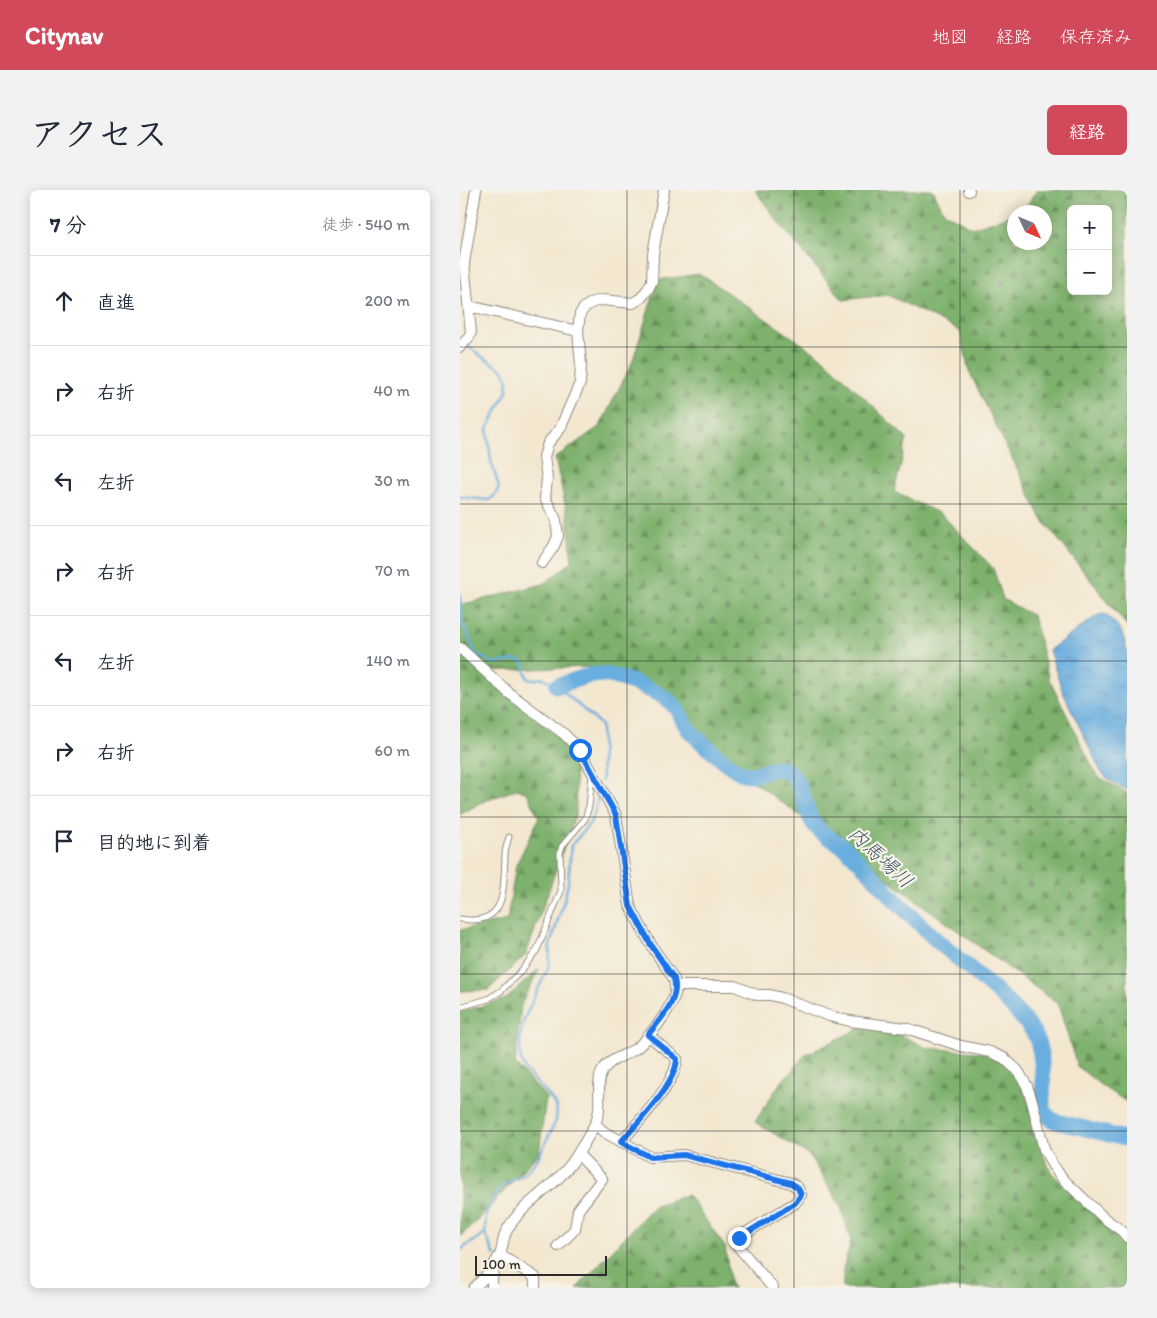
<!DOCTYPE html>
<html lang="ja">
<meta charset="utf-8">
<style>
:root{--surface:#fff;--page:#f2f2f3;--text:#1f2937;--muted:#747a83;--line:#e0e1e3;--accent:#d1495b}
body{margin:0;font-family:Itim,"Klee One",sans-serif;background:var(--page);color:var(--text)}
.controls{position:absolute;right:15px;top:15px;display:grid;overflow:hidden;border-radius:8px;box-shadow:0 2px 12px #0003}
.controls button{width:45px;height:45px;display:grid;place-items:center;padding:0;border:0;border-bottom:1px solid var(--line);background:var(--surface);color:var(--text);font:25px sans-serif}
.compass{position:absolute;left:547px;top:15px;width:45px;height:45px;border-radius:50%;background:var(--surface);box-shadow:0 2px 12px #0003;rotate:134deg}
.scale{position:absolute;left:15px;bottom:12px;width:132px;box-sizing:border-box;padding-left:5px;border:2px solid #2b2b2b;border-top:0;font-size:14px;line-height:18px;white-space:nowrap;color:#2b2b2b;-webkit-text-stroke:4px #f7f3e8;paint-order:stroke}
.stop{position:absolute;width:15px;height:15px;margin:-11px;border:4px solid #1a73e8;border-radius:50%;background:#fff}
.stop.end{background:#1a73e8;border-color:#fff;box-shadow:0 1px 5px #0008}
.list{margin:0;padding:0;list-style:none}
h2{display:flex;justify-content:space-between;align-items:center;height:65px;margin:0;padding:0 20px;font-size:21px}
h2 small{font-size:16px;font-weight:400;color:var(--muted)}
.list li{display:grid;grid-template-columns:32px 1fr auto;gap:15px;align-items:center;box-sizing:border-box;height:90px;padding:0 20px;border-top:1px solid var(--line)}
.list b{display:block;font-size:19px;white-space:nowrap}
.list em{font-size:16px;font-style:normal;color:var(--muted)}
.icon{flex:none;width:28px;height:28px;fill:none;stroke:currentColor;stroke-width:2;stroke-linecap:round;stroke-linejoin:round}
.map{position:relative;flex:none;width:667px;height:1098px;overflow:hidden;border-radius:8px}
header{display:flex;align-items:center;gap:30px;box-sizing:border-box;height:70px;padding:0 25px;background:var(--accent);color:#fff}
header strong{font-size:24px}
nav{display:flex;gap:28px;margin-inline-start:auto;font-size:18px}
.intro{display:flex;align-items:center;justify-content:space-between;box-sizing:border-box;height:120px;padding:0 30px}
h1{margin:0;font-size:35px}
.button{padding:12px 22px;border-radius:8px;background:var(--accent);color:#fff;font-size:18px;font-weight:700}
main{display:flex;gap:30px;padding:0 30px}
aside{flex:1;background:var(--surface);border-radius:8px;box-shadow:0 2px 12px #0003}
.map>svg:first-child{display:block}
.forest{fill:url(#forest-firs);stroke:#546e4c;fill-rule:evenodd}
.water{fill:url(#water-ripples);stroke:#4a6c85}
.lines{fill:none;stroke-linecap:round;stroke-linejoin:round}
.stream{stroke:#69aedf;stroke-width:2.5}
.river{stroke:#69aedf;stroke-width:16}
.service-casing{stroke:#8f897e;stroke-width:7}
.minor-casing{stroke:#8f897e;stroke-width:12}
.service{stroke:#fff;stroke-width:5}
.minor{stroke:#fff;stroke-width:10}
.route{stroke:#1a73e8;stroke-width:6}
.grid{fill:none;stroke:#2b2b2b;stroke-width:1;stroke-opacity:0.55}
.labels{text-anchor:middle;stroke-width:4.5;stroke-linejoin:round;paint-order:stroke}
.water-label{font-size:20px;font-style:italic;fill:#41596a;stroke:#f7f3e8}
</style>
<header>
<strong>Citynav</strong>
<nav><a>地図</a><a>経路</a><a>保存済み</a></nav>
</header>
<div class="intro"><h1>アクセス</h1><a class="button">経路</a></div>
<main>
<aside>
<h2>7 分<small>徒歩 · 540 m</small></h2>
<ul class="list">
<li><svg class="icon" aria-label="ahead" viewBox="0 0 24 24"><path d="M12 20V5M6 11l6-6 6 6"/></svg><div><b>直進</b></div><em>200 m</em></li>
<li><svg class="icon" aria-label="right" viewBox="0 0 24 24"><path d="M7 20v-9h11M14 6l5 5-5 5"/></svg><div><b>右折</b></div><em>40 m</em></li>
<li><svg class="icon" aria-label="left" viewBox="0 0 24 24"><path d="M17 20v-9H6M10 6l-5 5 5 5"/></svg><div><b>左折</b></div><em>30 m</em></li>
<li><svg class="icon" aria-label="right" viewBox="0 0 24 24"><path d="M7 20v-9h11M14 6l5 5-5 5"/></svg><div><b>右折</b></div><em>70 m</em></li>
<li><svg class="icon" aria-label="left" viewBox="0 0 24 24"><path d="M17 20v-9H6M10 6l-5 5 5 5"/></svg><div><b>左折</b></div><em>140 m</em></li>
<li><svg class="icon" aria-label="right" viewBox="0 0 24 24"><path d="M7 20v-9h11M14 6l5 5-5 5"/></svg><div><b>右折</b></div><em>60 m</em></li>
<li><svg class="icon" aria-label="arrive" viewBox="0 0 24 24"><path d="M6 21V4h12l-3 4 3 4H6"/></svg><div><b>目的地に到着</b></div></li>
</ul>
</aside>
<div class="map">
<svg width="667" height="1098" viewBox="0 0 667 1098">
<defs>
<pattern id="forest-firs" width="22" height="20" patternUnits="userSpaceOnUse" patternTransform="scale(1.25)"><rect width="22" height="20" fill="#7db16c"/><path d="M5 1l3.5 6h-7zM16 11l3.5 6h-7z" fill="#679059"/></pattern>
<pattern id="water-ripples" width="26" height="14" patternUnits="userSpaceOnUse" patternTransform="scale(1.25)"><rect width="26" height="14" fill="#69aedf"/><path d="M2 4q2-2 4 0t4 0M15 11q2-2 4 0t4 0" fill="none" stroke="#578eb5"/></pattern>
</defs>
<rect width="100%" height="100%" fill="#f7f3e8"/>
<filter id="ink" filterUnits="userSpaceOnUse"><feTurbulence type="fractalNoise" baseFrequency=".02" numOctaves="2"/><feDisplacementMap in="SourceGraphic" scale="10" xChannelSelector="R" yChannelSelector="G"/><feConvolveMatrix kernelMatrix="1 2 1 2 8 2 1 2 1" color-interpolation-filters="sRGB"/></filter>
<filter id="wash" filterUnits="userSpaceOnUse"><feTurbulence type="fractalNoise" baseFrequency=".0096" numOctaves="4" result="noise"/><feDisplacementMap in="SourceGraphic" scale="20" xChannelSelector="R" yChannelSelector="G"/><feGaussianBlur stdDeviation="1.12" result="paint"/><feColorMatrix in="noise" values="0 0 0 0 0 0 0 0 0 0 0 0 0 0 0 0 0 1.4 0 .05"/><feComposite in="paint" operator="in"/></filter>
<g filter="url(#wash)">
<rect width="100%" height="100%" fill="#f3e7d0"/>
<!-- forest -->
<path class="forest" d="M295,0h178l11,22 28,16 42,-14v28h30v-30h-26l5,-1 14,-21h90v436l-85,-107 -73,-148 -9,-40 -72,-36 -45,5 -65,-78zM611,19h37v82h-37z
M240,84l124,85 83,80 -13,53 47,22 52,54 10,31 30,17 16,63 48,97 30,17v309l-24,-15 -26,-21 -19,-62 -341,-249 -35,-41 -23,-16 -71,-31 -108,4 95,80 1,62 -50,142 -38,35 -28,1v-61l47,-10 9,-55 23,-47 -12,-25 -10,-4 -37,14 -20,12v-210l83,-21 29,-22 -4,-45 -13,-59 45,-32 32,-63 26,-83z
M79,779l-18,36 -6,59 31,33 -7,56 -66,72 -13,11v-224l46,-13z
M402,837l28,3 37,18 61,5 27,17 15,36 5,30 16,36 72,71 4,8v37h-284v-19l8,-28 -10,-34 -32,-52 -54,-33 23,-36 27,-31z
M228,1005l37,52 6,39 3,2h-157l78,-83z"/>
<!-- water -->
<path class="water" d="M645,424c16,14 18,17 22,38v138l-18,-10 -8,-8 -39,-82 -13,-40 49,-35z"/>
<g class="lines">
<!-- stream -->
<path class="stream" d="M0,307l29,3 6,-5 4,-8 -8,-26 -4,-31 20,-39 1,-11 -5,-10 -19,-12 -18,-13
M0,405l1,25 15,34 18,9 20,-3 9,2 4,15 3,3 14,-2 13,8 44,39 1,56
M0,1060l25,-16
M35,1066l-10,-22 1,-20 6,-13 11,-15 22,-12 12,-14 19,-39 1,-14 -8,-11 -24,-26 -5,-13v-19l4,-19 25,-53 1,-21 14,-44 4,-18 3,-37 19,-23 5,-12 4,-20
M37,1098l2,-21 -1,-3"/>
<!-- river -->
<path class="river" d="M97,496c13,-4 26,-10 40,-11 18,-2 67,18 78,32 5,7 9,16 14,23 10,11 40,37 53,43 16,7 32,-12 47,-1 15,12 15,44 29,57 9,9 21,13 30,22 13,11 23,23 34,35 16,18 34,34 51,51 33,30 72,57 99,93 9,12 10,36 11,51 1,9 -2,18 0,27 1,7 6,10 12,13l72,18"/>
</g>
</g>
<g filter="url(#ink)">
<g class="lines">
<!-- service casing -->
<g class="service-casing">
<path id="service" d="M0,729c48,8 43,-30 45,-63 0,-7 2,-13 4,-19
M0,817l28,-8 13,-8 20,-20 16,-21 24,-59 -1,-38 2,-7 23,-27 4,-13 3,-30"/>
</g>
<!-- minor casing -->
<g class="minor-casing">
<path id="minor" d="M509,0v1
M9,116l109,25
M0,157l9,-10 2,-5 -7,-69 12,-73
M82,373l12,-17 4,-10 -2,-16 -11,-22 2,-19 -3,-22 4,-14 12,-14 20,-46 1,-18 -3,-34 2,-17 5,-7 8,-5 9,-2 31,3 8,-5 7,-9 4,-8 1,-27 11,-64
M0,458l49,45 55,41 16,16 36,65 14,91 21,39 23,34c1,5 2,9 1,15 -5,16 -27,46 -40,55 -11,7 -25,10 -32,21 -8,12 -1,31 -5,45 -3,13 -14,28 -21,40 -18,31 -54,46 -70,75 -4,7 -4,14 -6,22 -1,5 -5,8 -7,13 -2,7 -2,16 -2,23
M216,796h59l22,9h13l12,3 47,18 21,5 56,7 55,18 29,6 14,6 14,13 9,15 5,15 12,48 9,17 10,13 41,39 18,13 5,6
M135,934l9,8 46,25 34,-2 107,28 7,5 3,7 -6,8 -56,34 -3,7 37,44
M161,952c16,-19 55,-58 56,-83l-29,-24
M98,1056l17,-17 3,-19 24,-31 -24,-25
M40,1065l35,22v11
M14,1098l20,-20"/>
</g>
<!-- service -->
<use href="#service" class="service"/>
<!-- minor -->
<use href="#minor" class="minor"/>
</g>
</g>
<g class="lines" filter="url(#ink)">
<!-- route -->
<path class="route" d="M120,560l36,65 14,91 21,39 23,34c6,21 -14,40 -26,56l29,24c-1,25 -40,64 -56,83l29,15 34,-2 107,28 7,5 3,7 -6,8 -56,35"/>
</g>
<!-- grid -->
<path class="grid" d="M167,0v1098M334,0v1098M500,0v1098M0,157h667M0,314h667M0,471h667M0,627h667M0,784h667M0,941h667"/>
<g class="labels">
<!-- water labels -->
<g class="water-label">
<text transform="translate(421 667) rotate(43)" y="7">内馬場川</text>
</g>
</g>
</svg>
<div class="controls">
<button>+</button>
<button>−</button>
</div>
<svg class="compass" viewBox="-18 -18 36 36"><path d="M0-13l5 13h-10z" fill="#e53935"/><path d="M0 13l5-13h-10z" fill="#747a83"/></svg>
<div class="scale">100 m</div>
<div class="stop" style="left:120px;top:560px"></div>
<div class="stop end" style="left:279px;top:1048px"></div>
</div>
</main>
